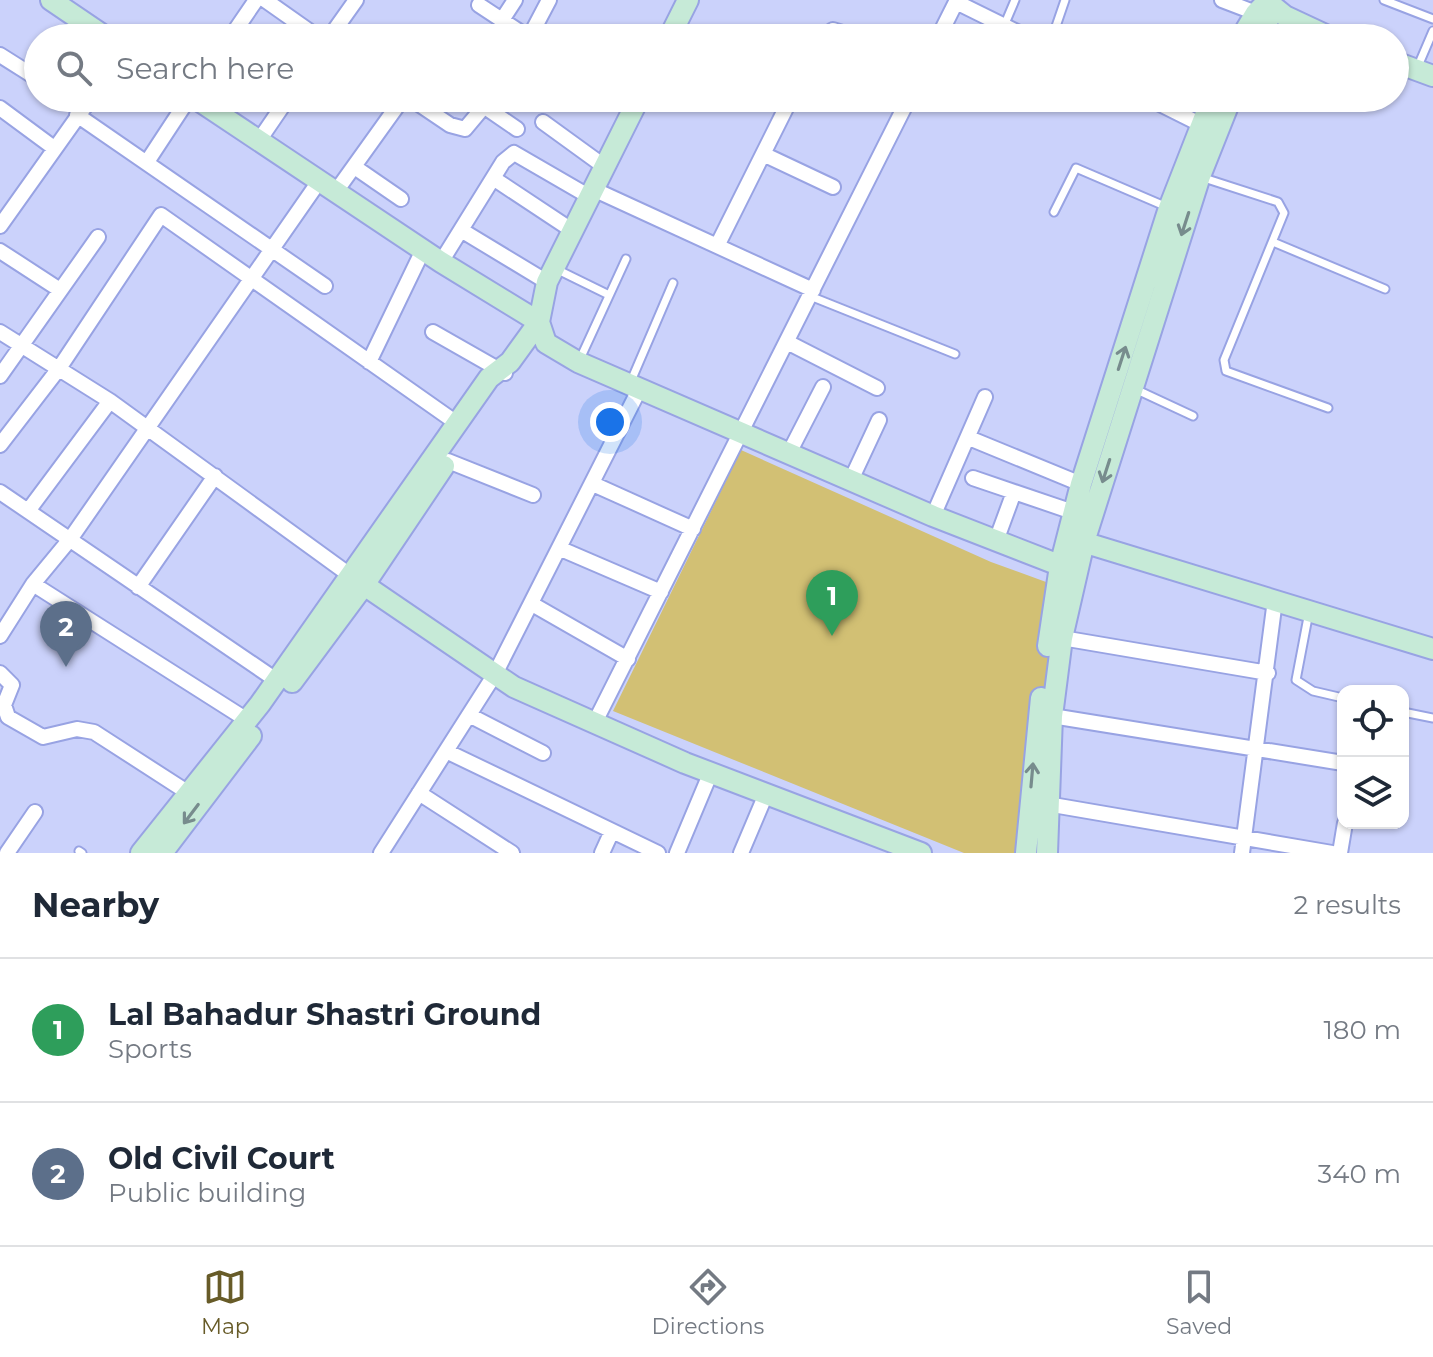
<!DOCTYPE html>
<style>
:root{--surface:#fff;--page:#f6f6f7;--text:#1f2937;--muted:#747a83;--line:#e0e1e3;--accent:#675b28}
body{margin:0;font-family:Montserrat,sans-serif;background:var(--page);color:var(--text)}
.controls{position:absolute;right:24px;bottom:24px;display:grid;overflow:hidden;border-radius:16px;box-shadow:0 2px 6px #0004}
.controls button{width:72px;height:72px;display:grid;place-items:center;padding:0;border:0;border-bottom:2px solid var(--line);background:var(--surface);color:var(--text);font:40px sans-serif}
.you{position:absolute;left:610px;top:422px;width:28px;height:28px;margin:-20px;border:6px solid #fff;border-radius:50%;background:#1a73e8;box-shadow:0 0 0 12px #1a73e833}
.badge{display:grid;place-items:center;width:52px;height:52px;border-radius:50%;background:var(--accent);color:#fff;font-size:26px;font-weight:700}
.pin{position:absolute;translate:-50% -66px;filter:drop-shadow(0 2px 4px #0008)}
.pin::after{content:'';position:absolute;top:42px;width:28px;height:24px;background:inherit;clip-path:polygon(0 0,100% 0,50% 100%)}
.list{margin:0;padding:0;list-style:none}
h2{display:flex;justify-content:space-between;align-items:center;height:104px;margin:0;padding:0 32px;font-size:34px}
h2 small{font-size:26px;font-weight:400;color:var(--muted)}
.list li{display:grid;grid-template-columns:52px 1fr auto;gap:24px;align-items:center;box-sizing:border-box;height:144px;padding:0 32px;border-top:2px solid var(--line)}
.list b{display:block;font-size:30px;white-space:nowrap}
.list p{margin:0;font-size:26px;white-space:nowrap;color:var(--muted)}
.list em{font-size:26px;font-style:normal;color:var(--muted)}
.icon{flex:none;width:44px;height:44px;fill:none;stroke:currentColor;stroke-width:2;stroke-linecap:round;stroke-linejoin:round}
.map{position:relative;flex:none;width:1433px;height:853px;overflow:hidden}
.search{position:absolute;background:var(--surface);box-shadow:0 2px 6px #0004;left:24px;right:24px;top:24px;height:88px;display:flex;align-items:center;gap:20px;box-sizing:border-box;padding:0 28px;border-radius:44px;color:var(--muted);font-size:30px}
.sheet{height:392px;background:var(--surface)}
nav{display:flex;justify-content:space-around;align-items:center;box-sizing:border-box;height:112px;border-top:2px solid var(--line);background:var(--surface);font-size:22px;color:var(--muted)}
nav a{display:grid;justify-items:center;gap:4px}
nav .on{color:var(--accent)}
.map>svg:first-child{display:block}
.green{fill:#d2c074}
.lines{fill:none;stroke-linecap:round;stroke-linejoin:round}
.lane-casing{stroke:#98a3e3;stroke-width:11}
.street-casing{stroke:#98a3e3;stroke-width:18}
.secondary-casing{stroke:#98a3e3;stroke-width:24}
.lane{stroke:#fff;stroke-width:7}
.street{stroke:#fff;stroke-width:14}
.secondary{stroke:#c6ead7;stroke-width:20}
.oneway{stroke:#778c8d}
</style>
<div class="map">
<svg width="1433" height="853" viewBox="0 0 1433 853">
<rect width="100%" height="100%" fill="#cbd2fb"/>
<!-- green -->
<path class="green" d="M741,450l250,112 66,24 -25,267h-68l-351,-142z"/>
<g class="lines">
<!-- lane casing -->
<g class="lane-casing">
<path id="lane" d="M1384,0l49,19
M1004,26l11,-26
M1052,38l13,-38
M1418,66l15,-35
M1289,99l1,-1
M1204,178l74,24 6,11 -60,147 2,11 102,37
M1054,212l22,-44 91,39
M1273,242l112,47
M556,269l53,26
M810,296l145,58
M580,359l46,-100
M631,381l42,-98
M1135,389l58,27
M1309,612l-13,68 17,11 30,7
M1403,712l30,6
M79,851l3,2"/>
</g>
<!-- street casing -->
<g class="street-casing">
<path id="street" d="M265,0l54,38
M1222,0l34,13
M956,2l73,36
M479,5l50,33
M502,20l13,-20
M230,38l26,-38
M329,38l27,-38
M529,38l20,-38
M822,38l11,-8 26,8
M938,38l19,-38
M0,55l38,24
M68,98l15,10
M410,98l40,27 15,4 26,-31
M1148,98l52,26
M485,107l32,22
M0,108l54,40
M77,115l248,171
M543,122l62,45
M260,139l28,-41
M763,154l70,33
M147,162l42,-64
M356,168l45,31
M493,178l80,53
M593,189l220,101
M337,190l66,-92
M0,226l91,-128
M461,230l86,52
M717,246l74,-148
M0,251l60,39
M441,262l62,-100 11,-9 76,44
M0,332l110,69 241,175
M433,332l72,41
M787,342l90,46
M369,362l54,-112
M0,376l98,-139
M969,438l112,46
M0,445l60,-78 101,-152 297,209
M789,453l34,-66
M448,461l85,34
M973,478l100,34
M851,480l28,-60
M593,484l100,45
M0,492l276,188
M28,511l82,-110
M933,516l52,-119
M996,541l18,-49
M561,549l100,43
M33,584l214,136
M138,587l77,-111
M532,604l96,55
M0,636l33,-52 38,-46 249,-358
M1062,638l206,35
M0,673l12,12 -8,20 4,12 35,20 34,-8 17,3 93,60
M469,715l74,38
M1052,716l291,47
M595,722l314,-624
M446,751l212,102
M419,793l93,60
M1047,804l285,49
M7,853l28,-41
M381,853l114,-179 145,-286
M602,853l10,-22
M677,853l34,-81
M741,853l25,-59
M1242,853l33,-253
M1340,853l5,-30"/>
</g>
<!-- secondary casing -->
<g class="secondary-casing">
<path id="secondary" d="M51,0l56,38
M1265,0l20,16 47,22
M669,38l19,-38
M1241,38l15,-25 13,-13
M1259,38l15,-30
M1395,62l38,14
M195,98l246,164 98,60 7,21 32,19 355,154 144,56
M1073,539l360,110
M351,576l163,111 171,76 236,90
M1048,646l12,-80 21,-82 88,-276 43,-110
M292,682l72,-97 80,-119
M141,853l119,-149 229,-326 21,-16 29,-40 8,-40 92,-184
M162,853l89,-117
M1026,853l15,-155
M1047,853l5,-137 10,-78 22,-96 116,-366 31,-78"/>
</g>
<!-- lane -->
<use href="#lane" class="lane"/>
<!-- street -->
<use href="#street" class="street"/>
<!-- secondary -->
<use href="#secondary" class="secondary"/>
</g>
<!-- one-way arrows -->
<defs><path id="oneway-shaft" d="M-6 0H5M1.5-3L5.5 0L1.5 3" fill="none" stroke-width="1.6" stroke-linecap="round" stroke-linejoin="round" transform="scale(2)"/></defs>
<g class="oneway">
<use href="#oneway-shaft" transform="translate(1185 224) rotate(108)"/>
<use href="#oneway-shaft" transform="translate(1122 358) rotate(-72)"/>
<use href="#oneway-shaft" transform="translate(1106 471) rotate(108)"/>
<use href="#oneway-shaft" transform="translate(1032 775) rotate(-85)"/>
<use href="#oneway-shaft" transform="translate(191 814) rotate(127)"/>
</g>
</svg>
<div class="controls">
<button><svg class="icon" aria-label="locate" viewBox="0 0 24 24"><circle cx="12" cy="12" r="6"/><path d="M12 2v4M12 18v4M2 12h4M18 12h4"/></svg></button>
<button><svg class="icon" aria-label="layers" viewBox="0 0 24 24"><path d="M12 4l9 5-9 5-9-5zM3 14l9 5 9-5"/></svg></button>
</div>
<div class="you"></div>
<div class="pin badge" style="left:832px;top:636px;background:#2e9e5b">1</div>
<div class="pin badge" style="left:66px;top:667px;background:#5c6f8a">2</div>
<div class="search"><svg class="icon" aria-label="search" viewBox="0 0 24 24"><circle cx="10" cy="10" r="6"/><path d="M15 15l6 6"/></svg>Search here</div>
</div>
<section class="sheet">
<h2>Nearby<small>2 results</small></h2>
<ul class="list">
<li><span class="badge" style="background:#2e9e5b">1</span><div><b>Lal Bahadur Shastri Ground</b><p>Sports</p></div><em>180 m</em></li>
<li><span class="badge" style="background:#5c6f8a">2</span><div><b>Old Civil Court</b><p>Public building</p></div><em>340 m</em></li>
</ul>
</section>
<nav>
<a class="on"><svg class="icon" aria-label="map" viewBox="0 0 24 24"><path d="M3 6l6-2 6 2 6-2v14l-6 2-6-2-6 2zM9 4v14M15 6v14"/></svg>Map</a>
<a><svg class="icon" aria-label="directions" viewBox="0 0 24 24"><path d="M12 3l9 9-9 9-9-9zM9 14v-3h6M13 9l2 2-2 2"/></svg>Directions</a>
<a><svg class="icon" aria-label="saved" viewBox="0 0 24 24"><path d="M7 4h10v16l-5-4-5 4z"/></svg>Saved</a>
</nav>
